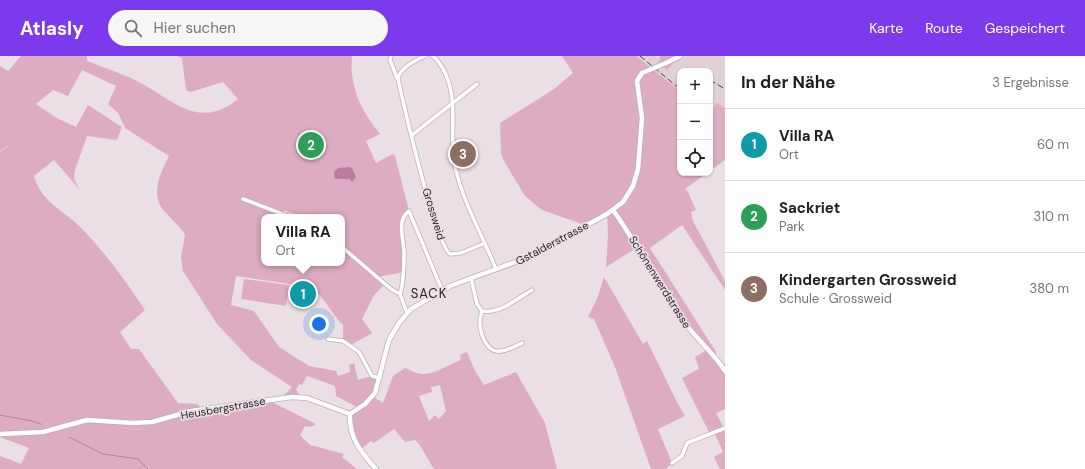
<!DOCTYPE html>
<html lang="de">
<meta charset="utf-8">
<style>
:root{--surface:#fff;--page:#f6f6f6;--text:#202124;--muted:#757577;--line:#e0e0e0;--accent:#7c3aed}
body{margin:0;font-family:"DM Sans",sans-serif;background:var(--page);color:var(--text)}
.controls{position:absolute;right:12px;top:12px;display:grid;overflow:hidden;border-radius:8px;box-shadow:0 1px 3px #0004}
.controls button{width:36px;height:36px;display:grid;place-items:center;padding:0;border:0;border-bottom:1px solid var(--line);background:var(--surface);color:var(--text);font:20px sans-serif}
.you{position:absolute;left:319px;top:268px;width:14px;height:14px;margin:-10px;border:3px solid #fff;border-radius:50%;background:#1a73e8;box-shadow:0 0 0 6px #1a73e833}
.badge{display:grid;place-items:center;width:26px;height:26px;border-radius:50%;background:var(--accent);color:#fff;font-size:13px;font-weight:700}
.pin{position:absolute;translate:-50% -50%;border:2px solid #fff;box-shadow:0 1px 4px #0006}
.popup{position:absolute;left:261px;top:158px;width:84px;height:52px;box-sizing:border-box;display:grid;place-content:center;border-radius:8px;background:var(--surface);filter:drop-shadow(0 1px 3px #0005);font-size:13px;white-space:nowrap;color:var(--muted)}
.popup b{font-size:15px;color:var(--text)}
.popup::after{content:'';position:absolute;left:50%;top:100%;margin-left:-8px;border:8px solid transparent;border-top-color:var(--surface)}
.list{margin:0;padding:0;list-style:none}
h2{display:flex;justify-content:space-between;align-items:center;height:52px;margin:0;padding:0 16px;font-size:17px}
h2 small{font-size:13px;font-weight:400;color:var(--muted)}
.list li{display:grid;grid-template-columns:26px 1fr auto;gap:12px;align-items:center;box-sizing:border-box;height:72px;padding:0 16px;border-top:1px solid var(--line)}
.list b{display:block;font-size:15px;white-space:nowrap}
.list p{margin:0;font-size:13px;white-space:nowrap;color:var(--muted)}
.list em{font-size:13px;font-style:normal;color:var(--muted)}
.icon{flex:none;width:22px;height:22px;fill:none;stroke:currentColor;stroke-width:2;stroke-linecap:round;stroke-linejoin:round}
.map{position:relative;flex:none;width:725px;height:413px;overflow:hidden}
header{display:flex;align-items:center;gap:24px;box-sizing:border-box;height:56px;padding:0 20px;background:var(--accent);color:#fff}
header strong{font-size:19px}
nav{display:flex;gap:22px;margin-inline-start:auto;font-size:14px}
.search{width:280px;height:36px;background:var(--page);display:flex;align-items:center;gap:10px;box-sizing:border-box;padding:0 14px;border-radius:22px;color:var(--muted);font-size:15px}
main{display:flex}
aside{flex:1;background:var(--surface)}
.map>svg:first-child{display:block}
.built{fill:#e2d0d7}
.green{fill:#ddacc2;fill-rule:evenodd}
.water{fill:#bc7c9b}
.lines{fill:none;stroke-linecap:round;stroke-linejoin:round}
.stream{stroke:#bc7c9b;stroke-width:1}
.minor-casing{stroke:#bab0b4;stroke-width:5}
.tertiary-casing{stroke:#bab0b4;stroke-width:6}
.minor{stroke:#fff;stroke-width:3.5}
.tertiary{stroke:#fff;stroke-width:4.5}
.rail{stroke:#443f41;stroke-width:1;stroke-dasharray:6 3;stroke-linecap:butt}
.tertiary-bridge-casing{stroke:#bab0b4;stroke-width:6;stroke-linecap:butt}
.tertiary-bridge{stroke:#fff;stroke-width:4.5}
.labels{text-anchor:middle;stroke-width:3.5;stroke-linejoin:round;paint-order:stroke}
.street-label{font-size:11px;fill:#282426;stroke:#eadfe4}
.quarter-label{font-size:13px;letter-spacing:1px;fill:#282426;stroke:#eadfe4}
</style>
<header>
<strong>Atlasly</strong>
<div class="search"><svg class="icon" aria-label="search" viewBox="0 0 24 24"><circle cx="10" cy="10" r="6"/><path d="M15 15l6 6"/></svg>Hier suchen</div>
<nav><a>Karte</a><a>Route</a><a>Gespeichert</a></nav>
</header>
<main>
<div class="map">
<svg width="725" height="413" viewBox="0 0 725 413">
<rect width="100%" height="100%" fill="#eadfe4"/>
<!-- built -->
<path class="built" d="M636,0h19l6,5 19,-5h45v52l-8,-5 -7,11v-43h-30v20z"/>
<!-- green -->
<path class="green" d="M21,0h66v5c18,7 37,13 54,22 34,19 59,47 97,16l-15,-17 -32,10 -5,-2 -4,-32 -5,-2h175c-3,30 9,55 28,78l-14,7 10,22 17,-9 2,2 14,55 -6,10v51l-25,5 -36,-32v-28h-41l-17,-7 -3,7h-17v46h78v-15l42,37 -10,10 -12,24 10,14 -21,12 -8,-4v-16c-12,-12 -19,-28 -32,-38l-75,-11 -5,29 23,6 25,36 30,19 27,5 2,5 12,-4 -1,-7 5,-2 4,17 14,-4 8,2 -8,18 11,7 10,-27 12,-8c5,2 12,6 18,6 13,0 26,-10 38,-14l-1,-5 7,-3 8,19 9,14 32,-13 29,51 12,46h-123l-15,-25 -4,-4 -10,2 -11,-13 -20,14 -3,-2 -11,9 -4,-5 -6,-31 9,-6 -23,-12 -1,-10 -28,-10 -5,9 -3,-1 -3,5 4,8 -19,1 11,-11 -40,-26 -35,-37 -34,-53 -2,-14 4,-22c-5,-9 -14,-16 -21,-24 -14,-16 -4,-38 5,-55l-44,-28 -7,-15 -10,-9 8,-18 -34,-16 -14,26 -15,-6 -17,14 19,13 21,10 12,-22 34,22 -5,13 -30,-4 -12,34 -1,9 6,11 -26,-30 -20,16c6,23 26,33 42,47 26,25 49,57 69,87l-25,22 11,17h8l39,54 19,1 5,5 66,-9 48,24 -5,3 -6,-1 -5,9 10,10 34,9 -2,3 15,12h-357v-13l21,8 8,-16 -29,-11v-285l14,-10 1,1 -1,-1 -14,9v-85l8,5zM440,329l6,26 -7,8 -4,-4 -6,6 -10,-25 13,-4 -1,-5z
M562,0h74l44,35v82h27l-22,16 3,3 8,18 -5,2 2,9 32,60v9l-43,-65 -32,23 66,104v6l6,8 3,-3v46l-9,4 9,17v39h-5l-6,-12 9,-5 -9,-20 -4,2 -28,-56 17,-9 -4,-12 12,-7 -14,-16 -55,-87 -32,20 2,-33 -1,-20 -22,11 -43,-15 -17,-14 -21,-35 -3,-8 -1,-30 54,-34 19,-16z
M660,0h20l-13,14 -8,-7z
M717,47l8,5v52l-15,11v-57z
M604,221l39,67 4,-3 30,61 8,14 -27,13 14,34 -6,6h-15l-36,-102 -21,-48 -6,-2 9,-18z
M244,223l45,6 -3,21 -45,-7z"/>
<!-- water -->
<path class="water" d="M350,111l2,1 4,9 -4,5 -2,-3h-15l-1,-7 4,-4z"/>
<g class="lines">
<!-- stream -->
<path class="stream" d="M0,359l32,6 9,3
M69,381l34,17 35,5 10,10"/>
<!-- minor casing -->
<g class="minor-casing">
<path id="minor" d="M391,0l-1,4 7,18
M425,0c-9,4 -26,12 -27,23 6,27 37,163 52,175l11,-1 24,-10
M432,0c5,2 7,7 10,11 16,27 9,55 11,84 2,37 29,83 43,118
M412,79l65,-51
M243,143l47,18
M342,191l49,42 9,5 7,19
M471,222l6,26 5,7c19,3 34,-12 50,-21
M400,238c4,-12 4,-28 4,-41 0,-13 -8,-33 5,-42l33,79
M482,255c-3,9 -3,15 0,24 9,24 22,17 40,8
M328,283l15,2 16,11 13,24 8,2
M672,407l10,-7 5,-13 38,-15"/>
</g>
<!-- tertiary casing -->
<g class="tertiary-casing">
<path id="tertiary" d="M666,7l14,-7
M613,154c25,35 44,74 69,109 13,19 31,33 43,52
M350,358l15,-10 10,-11 14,-53 10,-17 12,-14 39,-23 79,-29 78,-43 16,-12 10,-16 5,-17 4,-51 -5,-37 5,-8
M350,358c-1,25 11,38 26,55
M0,378l43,-2 44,-12 46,3 19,-1 39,-11 101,-14 15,1 43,16"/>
</g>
<!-- minor -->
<use href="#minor" class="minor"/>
<!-- tertiary -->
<use href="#tertiary" class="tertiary"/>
<!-- rail -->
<path class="rail" d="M640,0l40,33
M710,24l15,9"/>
<!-- tertiary-bridge casing -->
<g class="tertiary-bridge-casing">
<path id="tertiary-bridge" d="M642,17l24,-10"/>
</g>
<!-- tertiary-bridge -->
<use href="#tertiary-bridge" class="tertiary-bridge"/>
</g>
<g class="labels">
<!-- street labels -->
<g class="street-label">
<text transform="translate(434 158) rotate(73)" y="4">Grossweid</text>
<text transform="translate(552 187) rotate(-28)" y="4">Gstalderstrasse</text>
<text transform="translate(660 226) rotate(58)" y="4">Schönenwerdstrasse</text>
<text transform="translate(223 352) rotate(-10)" y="4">Heusbergstrasse</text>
</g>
<!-- quarter labels -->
<g class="quarter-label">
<text x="429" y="242">SACK</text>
</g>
</g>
</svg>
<div class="controls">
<button>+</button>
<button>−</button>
<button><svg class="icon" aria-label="locate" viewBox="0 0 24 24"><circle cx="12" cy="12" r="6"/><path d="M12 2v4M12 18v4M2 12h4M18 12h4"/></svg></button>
</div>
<div class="you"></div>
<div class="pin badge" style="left:303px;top:238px;background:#0f9aa8">1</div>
<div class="popup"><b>Villa RA</b>Ort</div>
<div class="pin badge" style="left:311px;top:89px;background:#2e9e5b">2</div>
<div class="pin badge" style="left:463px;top:98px;background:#8d6e63">3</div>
</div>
<aside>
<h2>In der Nähe<small>3 Ergebnisse</small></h2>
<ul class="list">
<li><span class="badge" style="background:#0f9aa8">1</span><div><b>Villa RA</b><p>Ort</p></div><em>60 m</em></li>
<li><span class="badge" style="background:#2e9e5b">2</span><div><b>Sackriet</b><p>Park</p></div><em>310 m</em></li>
<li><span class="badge" style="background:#8d6e63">3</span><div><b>Kindergarten Grossweid</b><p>Schule · Grossweid</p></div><em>380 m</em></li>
</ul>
</aside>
</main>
